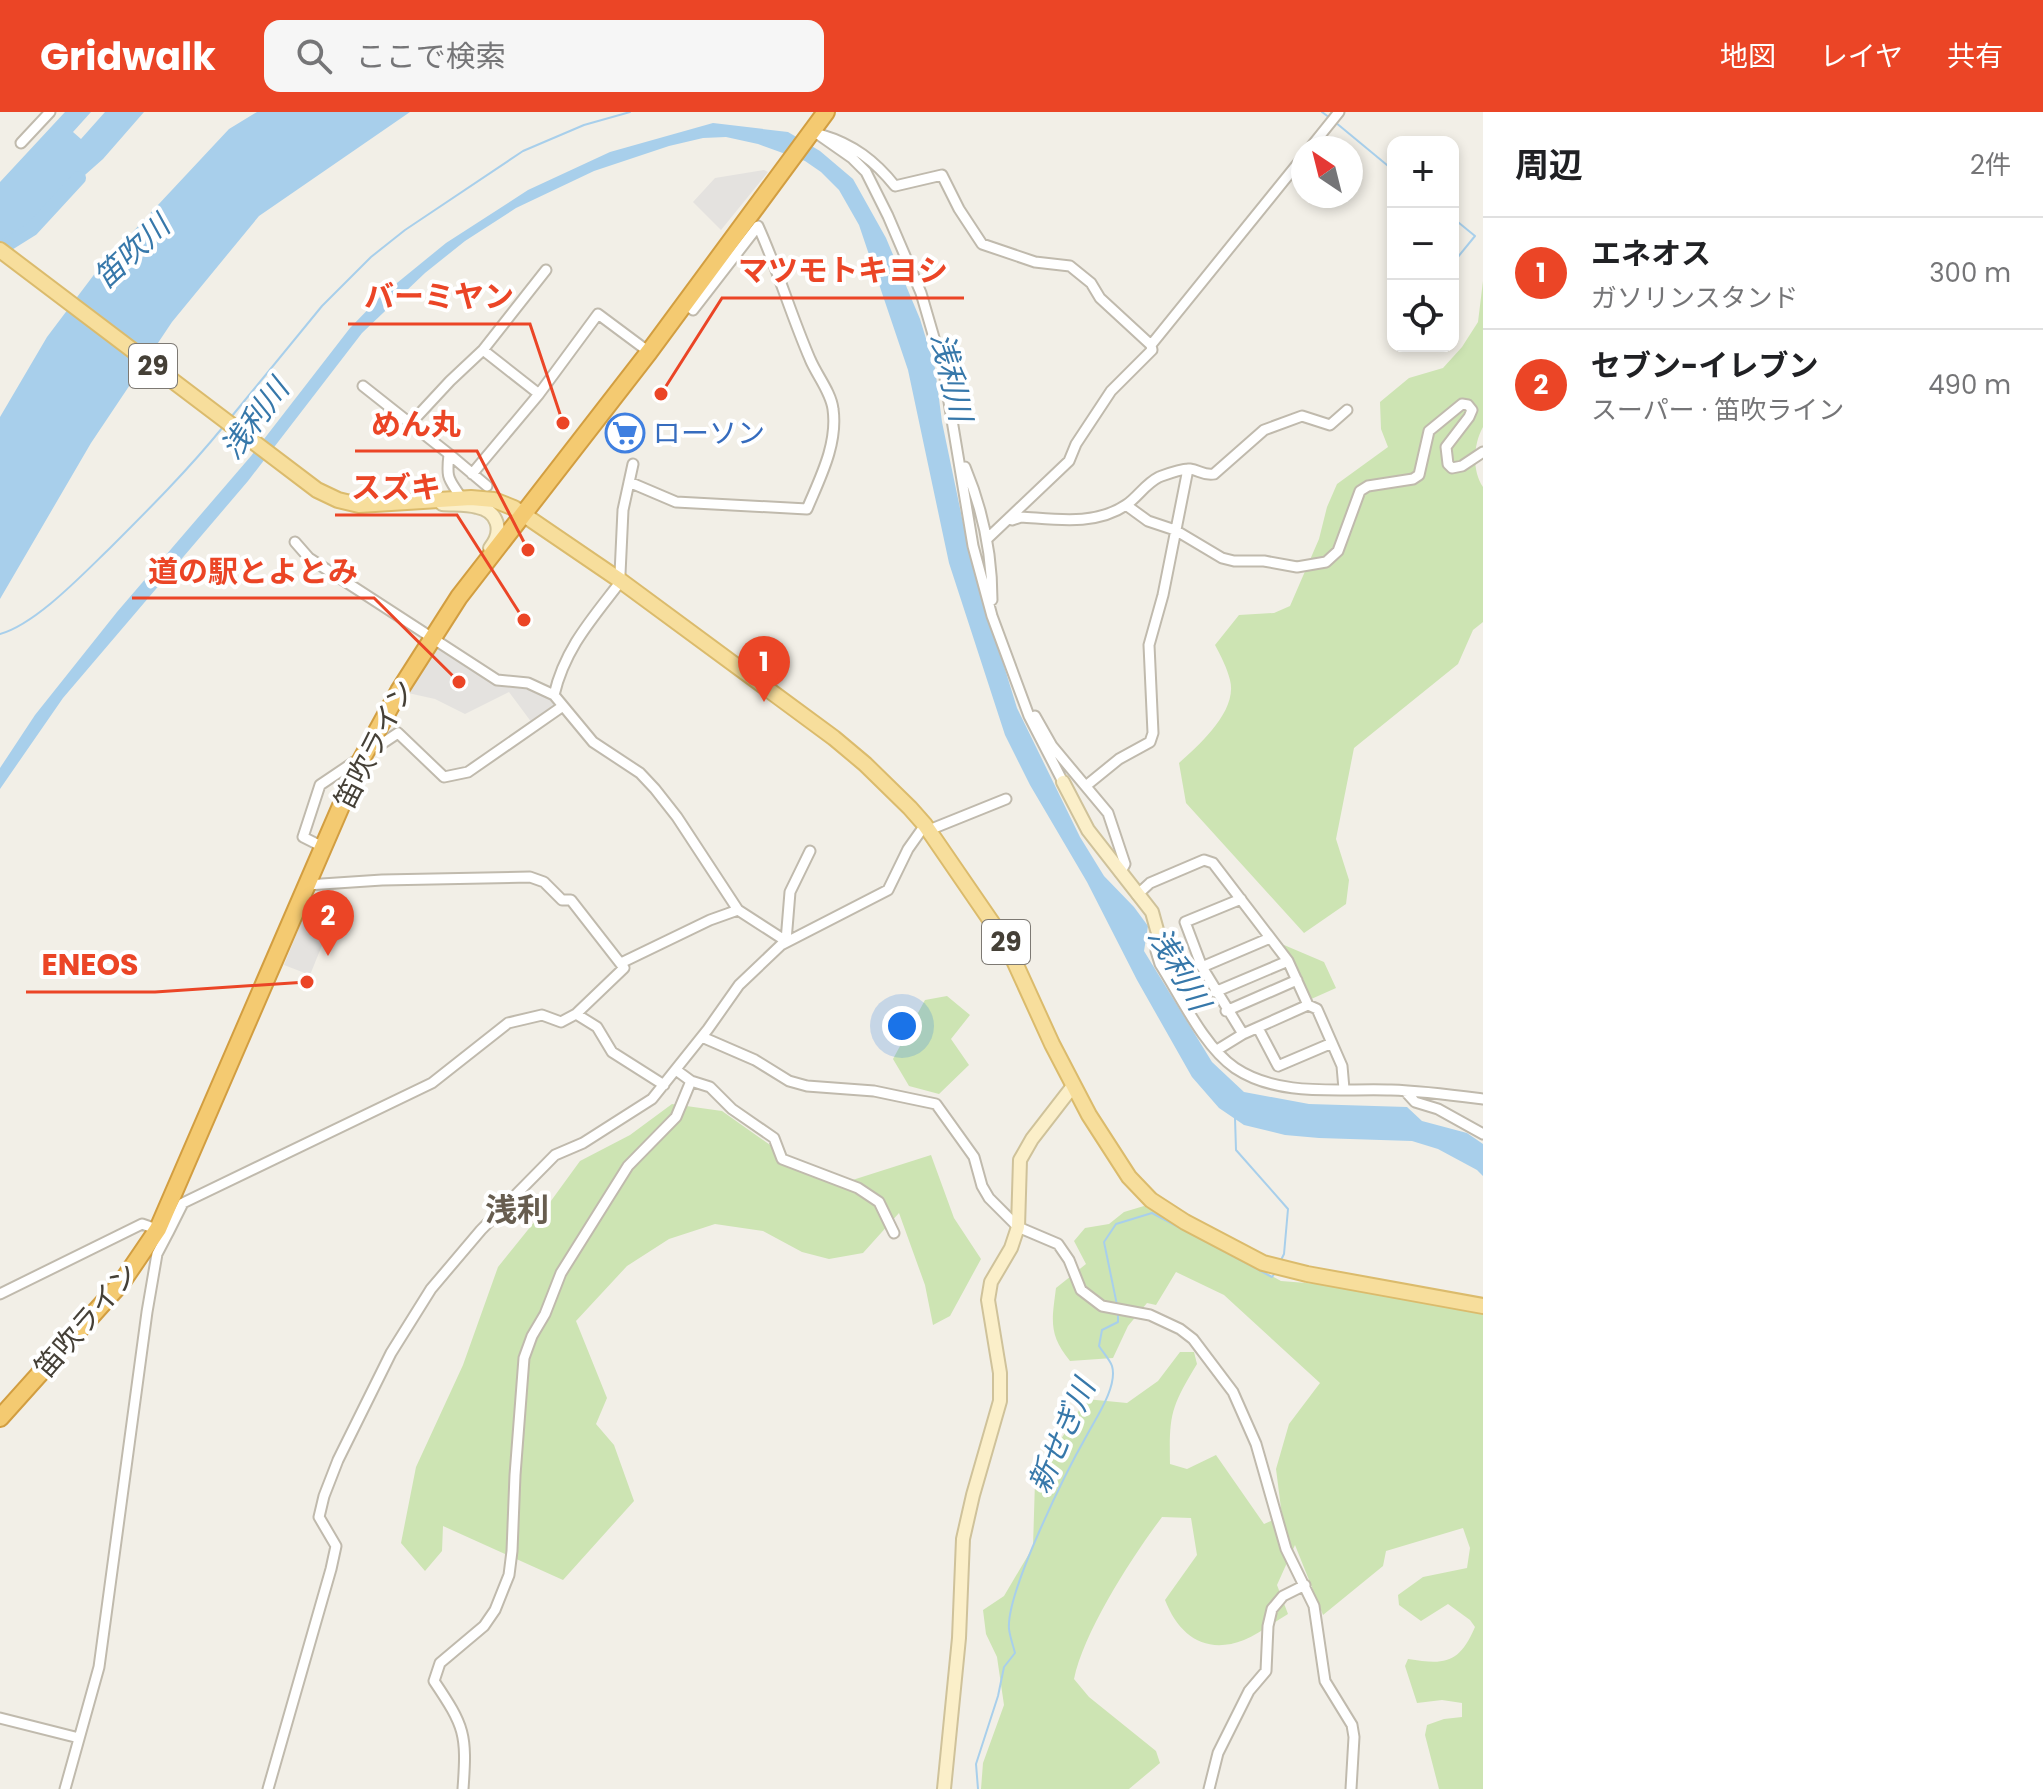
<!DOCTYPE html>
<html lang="ja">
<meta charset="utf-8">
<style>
:root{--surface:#fff;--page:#f6f6f6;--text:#202124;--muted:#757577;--line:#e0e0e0;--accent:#eb4526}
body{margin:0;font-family:Poppins,"Noto Sans JP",sans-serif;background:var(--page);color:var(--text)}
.controls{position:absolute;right:24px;top:24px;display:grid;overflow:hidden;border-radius:16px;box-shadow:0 4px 12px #0003}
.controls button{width:72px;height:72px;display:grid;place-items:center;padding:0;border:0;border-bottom:2px solid var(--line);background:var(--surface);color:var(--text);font:40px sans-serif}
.compass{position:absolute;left:1291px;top:24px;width:72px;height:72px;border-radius:50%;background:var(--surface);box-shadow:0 4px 12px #0003;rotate:325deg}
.you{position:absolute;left:902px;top:914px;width:28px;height:28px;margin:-20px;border:6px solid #fff;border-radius:50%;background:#1a73e8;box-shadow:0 0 0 12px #1a73e833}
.badge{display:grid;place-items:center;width:52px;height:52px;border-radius:50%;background:var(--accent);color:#fff;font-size:26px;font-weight:700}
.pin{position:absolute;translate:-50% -66px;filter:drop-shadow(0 2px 4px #0008)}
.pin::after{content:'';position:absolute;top:42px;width:28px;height:24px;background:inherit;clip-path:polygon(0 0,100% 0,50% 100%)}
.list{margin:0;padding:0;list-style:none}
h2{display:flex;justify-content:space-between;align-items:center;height:104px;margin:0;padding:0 32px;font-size:34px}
h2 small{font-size:26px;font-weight:400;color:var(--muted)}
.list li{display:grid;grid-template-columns:52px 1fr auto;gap:24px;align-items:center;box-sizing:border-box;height:112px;padding:0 32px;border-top:2px solid var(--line)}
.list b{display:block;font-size:30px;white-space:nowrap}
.list p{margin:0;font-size:26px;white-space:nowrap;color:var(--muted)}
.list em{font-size:26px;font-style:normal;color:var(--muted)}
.icon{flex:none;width:44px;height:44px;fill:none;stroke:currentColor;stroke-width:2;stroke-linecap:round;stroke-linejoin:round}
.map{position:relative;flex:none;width:1483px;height:1677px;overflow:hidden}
header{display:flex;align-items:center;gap:48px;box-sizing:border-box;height:112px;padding:0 40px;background:var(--accent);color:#fff}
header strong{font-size:38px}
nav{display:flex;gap:44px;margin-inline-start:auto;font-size:28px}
.search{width:560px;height:72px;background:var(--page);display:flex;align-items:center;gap:20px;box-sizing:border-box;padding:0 28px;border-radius:16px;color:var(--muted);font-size:30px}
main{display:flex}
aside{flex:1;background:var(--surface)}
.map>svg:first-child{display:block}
.green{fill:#cde4b3}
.parking{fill:#e4e2df}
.water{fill:#a8cfeb}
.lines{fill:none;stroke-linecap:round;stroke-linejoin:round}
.stream{stroke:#a8cfeb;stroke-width:2}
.river{stroke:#a8cfeb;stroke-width:14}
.street-casing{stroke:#c0baad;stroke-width:13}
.secondary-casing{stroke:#cfc29a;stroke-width:16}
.primary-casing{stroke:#dbbb6c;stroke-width:18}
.highway-casing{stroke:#d29e41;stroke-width:20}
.street{stroke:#fff;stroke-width:9}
.secondary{stroke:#fbefc9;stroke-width:12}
.primary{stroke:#f7de9c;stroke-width:14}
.highway{stroke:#f4ca71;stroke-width:16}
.labels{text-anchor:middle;stroke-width:8;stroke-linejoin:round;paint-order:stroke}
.shield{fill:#fff;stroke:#7d7973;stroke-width:2}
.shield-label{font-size:26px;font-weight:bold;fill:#454037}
.shop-label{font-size:28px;fill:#366cbe;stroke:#fff;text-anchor:start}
.street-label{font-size:28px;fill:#454037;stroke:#fff}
.water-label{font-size:30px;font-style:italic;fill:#3778aa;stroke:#fff}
.quarter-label{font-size:32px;font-weight:bold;fill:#675d4f;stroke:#fff}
.leader{fill:none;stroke:#eb4526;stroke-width:3}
.callout-dot{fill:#eb4526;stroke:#fff;stroke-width:3}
.callout-label{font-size:30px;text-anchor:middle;font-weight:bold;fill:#eb4526;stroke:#fff;stroke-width:8;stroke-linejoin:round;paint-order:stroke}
</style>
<header>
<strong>Gridwalk</strong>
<div class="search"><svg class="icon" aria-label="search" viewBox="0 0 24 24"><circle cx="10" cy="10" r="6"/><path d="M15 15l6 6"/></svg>ここで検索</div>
<nav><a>地図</a><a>レイヤ</a><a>共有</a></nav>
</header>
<main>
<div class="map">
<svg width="1483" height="1677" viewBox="0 0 1483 1677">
<rect width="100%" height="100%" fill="#f2efe7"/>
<!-- green -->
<path class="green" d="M1483,169v146c-10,18 -11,44 0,60v135l-10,8 -15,34 -104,84 -18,91 13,41 -3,24 -42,29 -118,-130 -7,-40c20,-18 59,-52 51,-83 -3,-12 -9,-24 -15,-35l24,-30 35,-2 16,-7 29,-67 8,-32 10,-23 51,-37 -7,-18 -1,-27 29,-24 34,-10 19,-21 16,-25z
M1284,833l40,17 12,26 -27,12 -28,-53z
M947,884l23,19 -19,24 18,26 -30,29 -30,-8 -16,-27 32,-59z
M672,992l50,7 51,36 67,37 91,-29 23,63 27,41 -31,57 -17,9 -8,-40 -26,-72 -36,40 -34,6 -27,-7 -39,-21 -48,-7 -46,15 -42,27 -51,55 31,77 -11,26 18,21 20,56 -71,79 -120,-54 -1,25 -17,20 -24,-28 15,-76 47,-102 35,-98 50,-62 32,-44 50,-26z
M1144,1094l137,75 38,3 164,29v476h-44l-14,-54 2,-10 17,-6 18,-2v-14l-20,-3 -25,3 -12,-37 3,-7c37,6 51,5 67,-32l-5,-7 -22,-16 -27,17 -22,-16 -1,-10 25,-18 44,-9 3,-20 -7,-20 -77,23 -3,15 -60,49 -28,-70 -18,40 11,29c-14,8 -29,20 -44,26 -38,15 -65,-4 -79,-40l32,-45 -6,-37 -29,-1c-30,40 -78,114 -88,162l15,18 67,54 4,12 -31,26h-148l2,-26 21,-58 -7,-48 -11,-23 -3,-24 21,-14 29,-49 2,-66 51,-82 41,4 31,-22 22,-29h14l3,12c-26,43 -28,50 -27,100l17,5 29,-14 48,69 18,-8 -6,-47 13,-45 31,-41 -96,-88 -48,-23 -20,33 -9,-2 -19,23 -15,32 -43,3c-22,-27 -18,-41 -14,-73l30,-24 -12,-23 11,-13 24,-4 15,-12z"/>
<!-- parking -->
<path class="parking" d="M764,58l4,2 -47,58 -28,-28 22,-24z
M433,525l64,43 31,3 35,23 -28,21 -26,-35 -44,22 -30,-15 -36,-8z
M305,801l26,10 -21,52 -26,-10z"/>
<!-- water -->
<path class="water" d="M65,0h26l-18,20 8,7 24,-27h39l-41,47 -78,69 -25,29v-75z
M257,0h153l-151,104 -87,106 -81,121 -91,156v-182l47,-80 52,-69 130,-139z
M713,11l75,9 32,19 33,28 33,59 34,81 15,49 7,54 28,134 47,152 63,129 24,39 30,31 14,19 -4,25 68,111 32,30 65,12 98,3 15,14 45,12 16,11v32l-6,-6 -39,-21 -26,-8 -93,-3 -34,-3 -41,-10 -25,-17 -27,-31 -55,-97 -50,-98 -57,-97 -25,-50 -56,-172 -41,-193 -49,-145 -20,-35 -18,-18 -16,-11 -47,-17 -32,-7 -23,1 -34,8 -75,25 -78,37 -51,33 -40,32 -63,60 -114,148 -185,217 -63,91v-21l35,-53 82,-103 134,-156 99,-128 31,-32 65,-53 82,-53 82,-38z"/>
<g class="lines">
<!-- stream -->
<path class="stream" d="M1322,0l8,6
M1335,10l58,48
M1453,106l22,18 -22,27
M232,304l90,-110 49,-49 34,-27 118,-79 61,-26 46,-13
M0,522c36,-10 83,-60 110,-86 39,-39 78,-78 113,-121
M1235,1006l1,32 52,59 -4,45 -3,6
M1117,1193l-13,-63 12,-18 36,-11 120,64 3,-4
M978,1677l-2,-25 22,-68 6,-29 11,-14c-2,-8 -5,-16 -6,-24 -3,-37 58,-159 78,-194 9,-17 31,-49 25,-69 -2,-6 -10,-15 -13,-20l3,-16 16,-8v-11"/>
<!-- river -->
<path class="river" d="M0,137l32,-20 47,-51"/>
<!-- street casing -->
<g class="street-casing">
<path id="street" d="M812,18l40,28 14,14 22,44 33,77 23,79 29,174 19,70 37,100 34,66
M822,23c31,9 53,26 73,51l47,-11 17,34 23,35 53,18 35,4 21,17 9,15 51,47
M21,31l29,-31
M1310,36l29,-36
M483,238l56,44
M363,274l86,68
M411,311l39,-42 33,-31 63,-80
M965,355c18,43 27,86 27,133
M472,362l67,-80 59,-80 51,38
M629,370l47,20 131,7c13,-31 31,-65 26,-100 -2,-17 -17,-35 -23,-50 -19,-44 -32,-89 -52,-133l-65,84 -8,-6
M462,387c-13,-21 -16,-18 -13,-45l38,32
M1126,393l22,16 27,9 47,28 12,3h30l33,6 29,-5 12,-11 22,-60 8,-5 45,-7 6,-4 10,-44 33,-27 6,1 4,5 -3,7 -23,30 2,17 4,4 10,-2 21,-14
M1012,408l9,-3c34,2 74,9 105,-12 12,-8 19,-21 33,-28 8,-3 23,-9 31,-8 9,1 14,7 24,5l50,-44 38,-14 28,9 17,-15
M988,426l81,-77 7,-17 35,-53 41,-41 -1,-5 152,-188
M295,430l14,16 188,122 31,3 26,12 39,47 47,31 15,16 22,28 61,93 48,31
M617,468l3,-6 3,-64 10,-46
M554,583c11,-47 38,-76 67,-114
M1035,604l17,30 56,67 17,51 -5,9
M370,632l7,3 21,-14 46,44 24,-5 95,-66
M1087,673l32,-26 31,-17 3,-9 -4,-88 14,-50 25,-126
M929,718l77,-31
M323,735l-20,-10 17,-52 34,-23h5
M1137,783l13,-12 54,-23 9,3 75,98 20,44
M1241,787l-56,23 17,45 41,67
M1157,818l-1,21 4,13c20,31 44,83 75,104 45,30 105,20 156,22 31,1 61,5 92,9
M786,829l4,-49 20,-41
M621,851l89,-43 28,-10
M1202,855l68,-29
M1215,880l73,-31
M1226,899l71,-31
M576,902l21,13 15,25 52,33
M1258,916l20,38 54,-23
M702,925l53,23 34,21 18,5 67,5 62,13 38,53 8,29 7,12 29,29 40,17 11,16 12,30 21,16 48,9 30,14 13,10 40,53 23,52 30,105 28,57 11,75 27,44 2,12 -3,52
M1217,938l26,-16 65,-29 9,4 25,57 2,23
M676,958l15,11 19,6 22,22 42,29 8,21 76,29 21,14 15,31
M1405,979l10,11 23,7 45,25
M168,1121l15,-30 249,-120 76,-60 34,-8 19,7 15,-8 48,-46 -53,-68h-9l-18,-18 -14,-5 -148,3 -75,5
M0,1182l142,-70 26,9 -11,21 -10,58 -48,355 -34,122
M0,1606l79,20
M268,1677l63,-220 5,-23 -17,-29 5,-21 14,-36 53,-107 40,-64 50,-59 74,-75 28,-12 69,-44 56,-70 31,-44 42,-40 107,-55 20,-41 17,-24
M463,1677c4,-55 2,-62 -29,-108l6,-18 44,-37 11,-16 14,-35 3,-24 3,-76 9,-117 8,-22 13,-22 16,-41 67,-107 48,-49 15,-36
M1209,1677l9,-36 31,-62 17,-20 2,-45 4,-17 11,-13 22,-11"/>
</g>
<!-- secondary casing -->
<g class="secondary-casing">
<path id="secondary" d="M442,392c11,1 24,0 35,3 21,4 27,24 13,41
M1063,670l25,48 64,82 5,18
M944,1677l15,-151 4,-99 10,-44 27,-94v-28l-12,-73 3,-18 20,-34 7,-21 2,-67 12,-21 41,-53"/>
</g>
<!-- primary casing -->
<g class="primary-casing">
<path id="primary" d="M0,138l317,240 21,10 21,5 112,-7 23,2 20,8 107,73 213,157 31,26 45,44 15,17 81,118 46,101 37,71 40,62 22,23 34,22 78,41 44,11 176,32"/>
</g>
<!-- highway casing -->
<g class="highway-casing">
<path id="highway" d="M0,1306l122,-136 36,-53 202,-467 39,-71 60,-94 190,-245 177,-240"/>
</g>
<!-- street -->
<use href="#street" class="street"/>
<!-- secondary -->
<use href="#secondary" class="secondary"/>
<!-- primary -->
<use href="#primary" class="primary"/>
<!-- highway -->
<use href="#highway" class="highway"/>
</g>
<!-- icons -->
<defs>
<g id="supermarket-ring" transform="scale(2)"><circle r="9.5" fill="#fff" stroke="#3f7fe0" stroke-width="1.5"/><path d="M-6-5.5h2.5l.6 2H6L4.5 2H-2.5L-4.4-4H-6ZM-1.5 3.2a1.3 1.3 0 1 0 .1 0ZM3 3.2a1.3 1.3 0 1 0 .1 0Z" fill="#3f7fe0"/></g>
</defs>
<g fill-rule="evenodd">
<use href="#supermarket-ring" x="625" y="321"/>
</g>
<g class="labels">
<!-- shield labels -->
<g class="shield">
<rect x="129" y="232" width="48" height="44" rx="6"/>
<rect x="982" y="808" width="48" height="44" rx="6"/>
</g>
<g class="shield-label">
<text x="153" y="263">29</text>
<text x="1006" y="839">29</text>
</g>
<!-- shop labels -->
<g class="shop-label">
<text x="653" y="331">ローソン</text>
</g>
<!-- street labels -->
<g class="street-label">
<text transform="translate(374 632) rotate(-63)" y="10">笛吹ライン</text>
<text transform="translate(86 1208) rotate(-49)" y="10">笛吹ライン</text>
</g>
<!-- water labels -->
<g class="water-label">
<text transform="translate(132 140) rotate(-43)" y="10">笛吹川</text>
<text transform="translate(951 265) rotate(77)" y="10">浅利川</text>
<text transform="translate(255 307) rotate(-53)" y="10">浅利川</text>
<text transform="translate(1179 857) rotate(60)" y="10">浅利川</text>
<text transform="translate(1062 1324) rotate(-66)" y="10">新せぎ川</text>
</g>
<!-- quarter labels -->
<g class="quarter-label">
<text x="517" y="1109">浅利</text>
</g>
</g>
<!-- callouts -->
<path class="leader" d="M661 282L722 186H964M563 311L530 212H348M528 438L477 339H355M524 508L457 403H335M459 570L374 486H132M307 870L155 880H26"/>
<g class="callout-dot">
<circle cx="661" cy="282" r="8"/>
<circle cx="563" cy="311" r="8"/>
<circle cx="528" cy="438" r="8"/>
<circle cx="524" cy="508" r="8"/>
<circle cx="459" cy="570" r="8"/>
<circle cx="307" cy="870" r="8"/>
</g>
<g class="callout-label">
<text x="843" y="169">マツモトキヨシ</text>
<text x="439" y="195">バーミヤン</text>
<text x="416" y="323">めん丸</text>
<text x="396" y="386">スズキ</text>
<text x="253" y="470">道の駅とよとみ</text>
<text x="90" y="863">ENEOS</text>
</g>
</svg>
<div class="controls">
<button>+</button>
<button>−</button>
<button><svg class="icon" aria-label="locate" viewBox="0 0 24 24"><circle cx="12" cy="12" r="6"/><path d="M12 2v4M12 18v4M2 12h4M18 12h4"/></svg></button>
</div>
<svg class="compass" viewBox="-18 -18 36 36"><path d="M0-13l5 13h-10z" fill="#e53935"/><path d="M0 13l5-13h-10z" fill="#757577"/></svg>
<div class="you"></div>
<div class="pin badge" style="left:764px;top:590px">1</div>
<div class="pin badge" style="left:328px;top:844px">2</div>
</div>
<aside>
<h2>周辺<small>2件</small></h2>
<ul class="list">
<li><span class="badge">1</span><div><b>エネオス</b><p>ガソリンスタンド</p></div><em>300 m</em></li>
<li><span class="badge">2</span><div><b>セブン-イレブン</b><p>スーパー · 笛吹ライン</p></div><em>490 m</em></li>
</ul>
</aside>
</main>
